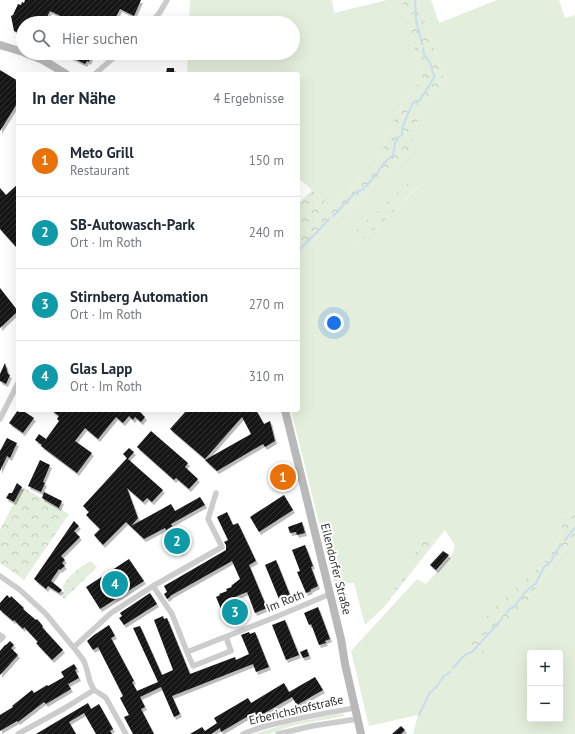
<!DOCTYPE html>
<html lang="de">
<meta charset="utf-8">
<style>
:root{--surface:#fff;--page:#f2f2f3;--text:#1f2937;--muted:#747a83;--line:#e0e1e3;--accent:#0b8043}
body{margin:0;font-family:"PT Sans",sans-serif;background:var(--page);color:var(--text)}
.controls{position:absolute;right:12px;bottom:12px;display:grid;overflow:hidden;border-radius:4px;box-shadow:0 4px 16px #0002}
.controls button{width:36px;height:36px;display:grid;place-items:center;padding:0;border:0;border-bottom:1px solid var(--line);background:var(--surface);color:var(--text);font:20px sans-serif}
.you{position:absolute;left:334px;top:323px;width:14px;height:14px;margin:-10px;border:3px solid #fff;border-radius:50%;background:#1a73e8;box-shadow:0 0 0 6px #1a73e833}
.badge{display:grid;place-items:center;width:26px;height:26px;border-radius:50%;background:var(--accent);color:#fff;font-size:13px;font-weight:700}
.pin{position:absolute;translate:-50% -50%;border:2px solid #fff;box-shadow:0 1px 4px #0006}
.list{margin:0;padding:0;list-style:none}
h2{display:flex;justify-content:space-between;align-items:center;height:52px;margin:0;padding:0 16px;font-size:17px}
h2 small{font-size:13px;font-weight:400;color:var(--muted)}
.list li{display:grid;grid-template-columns:26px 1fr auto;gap:12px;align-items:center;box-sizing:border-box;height:72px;padding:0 16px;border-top:1px solid var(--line)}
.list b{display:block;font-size:15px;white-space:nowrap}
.list p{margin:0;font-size:13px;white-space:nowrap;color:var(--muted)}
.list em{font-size:13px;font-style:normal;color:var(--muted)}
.icon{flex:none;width:22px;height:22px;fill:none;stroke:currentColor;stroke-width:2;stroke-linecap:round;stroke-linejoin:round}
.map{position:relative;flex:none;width:575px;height:734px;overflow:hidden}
.search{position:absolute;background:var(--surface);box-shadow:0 4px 16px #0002;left:16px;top:16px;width:284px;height:44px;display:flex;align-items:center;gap:10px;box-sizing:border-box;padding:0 14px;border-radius:22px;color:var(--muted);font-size:15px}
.panel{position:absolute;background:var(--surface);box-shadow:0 4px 16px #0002;left:16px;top:72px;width:284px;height:340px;border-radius:4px}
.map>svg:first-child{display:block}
.grass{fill:#e4eedc;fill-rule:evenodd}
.forest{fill:url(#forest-crowns)}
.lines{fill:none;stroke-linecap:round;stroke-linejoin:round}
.stream{stroke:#c7ddef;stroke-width:2}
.building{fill:url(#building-hatch);filter:url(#shadow)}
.street{stroke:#ccc;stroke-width:5.5}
.secondary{stroke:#b9b9b9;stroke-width:8}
.labels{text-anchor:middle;stroke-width:4;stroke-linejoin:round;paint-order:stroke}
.street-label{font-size:12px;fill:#2f2f2f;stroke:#fff}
</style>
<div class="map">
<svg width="575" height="734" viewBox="0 0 575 734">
<defs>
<pattern id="forest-crowns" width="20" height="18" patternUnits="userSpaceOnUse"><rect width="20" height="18" fill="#e4eedc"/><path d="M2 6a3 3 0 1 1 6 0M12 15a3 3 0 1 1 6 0" fill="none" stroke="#c4ccbd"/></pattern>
<pattern id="building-hatch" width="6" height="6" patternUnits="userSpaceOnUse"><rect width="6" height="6" fill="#161616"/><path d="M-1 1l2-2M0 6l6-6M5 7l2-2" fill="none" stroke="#303030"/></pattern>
<filter id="shadow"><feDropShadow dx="2" dy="3" stdDeviation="0" flood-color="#0004"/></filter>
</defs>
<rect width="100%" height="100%" fill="#fff"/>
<!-- grass -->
<path class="grass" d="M190,0h142l2,13 53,-13h15l20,78 -26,36 -19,50 -45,43 -34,-29v-104h-111l1,-21h105v-30h-104z
M418,0h13l8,23 58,-23h62l6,18 10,-3v498l-16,5 4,14 -11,20 -13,16 -9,32 15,-25 30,-39v198h-162l5,-19 -49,11 -18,-75 66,-72 9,5 26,-29 3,-9 -10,-16 -9,11 -13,-2 -39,68 -19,18 -11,-42 -20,1 -43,-174h7v-150l26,-30 86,-77 10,-43 25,-28zM422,183l-39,39 -30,24zM530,653h30v66h-30z
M343,713l1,3 -53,10 -22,8h-16l37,-11z"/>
<!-- forest -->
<path class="forest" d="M402,0h16l27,82 -25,28 -10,43 -86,77 -26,30v-56l14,-14 20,17 45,-43 19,-50 26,-36z
M415,176l7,6 -39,40 -30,24 -5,-8z
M22,487l47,27 -45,66 -24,-17v-33z
M575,513v23l-30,39 -15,25 -51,57 -11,-17 26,-32 45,-40 13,-16 11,-20 -5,-14z
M423,539l13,2 -52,66v-1z
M91,561l6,6 -33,32 -2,-2 2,-8 -2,-1c7,-13 16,-20 29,-27z"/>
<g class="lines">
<!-- stream -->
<path class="stream" d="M415,0l1,20 6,24
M333,216l22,-23 8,-4 13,-14 7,-11 10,-9 2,-12 2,-5 5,-3v-7l9,-21 2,-4 7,-3 14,-22v-2l-4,-13 -6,-8 -1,-7
M298,251l22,-22 9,-10
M565,540l10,-13
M506,613l5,-5 3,-1 11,-15 11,-9 8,-16c9,-4 12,-16 17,-23
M453,668l12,-13 7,-3 30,-33
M419,715l10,-21 8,-8 6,-9 7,-5"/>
</g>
<!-- building -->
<path class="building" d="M25,0h116l-7,16 -14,-7 -7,14h-38l-25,-12 -6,12h-21v12l-9,-4 -3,-15 2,-1 5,-11 3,1 1,-3 2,1z
M62,53h31l-4,9 -2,-1 -2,3z
M167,68h7v6h-8z
M0,70l18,11v21l-18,29z
M18,184v65l-18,-20v-41l6,7z
M0,288l18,23 -18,17z
M5,363l3,11 2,1 -4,9 -6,-3v-7z
M18,410h4l12,8 -11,15 -14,-10z
M51,410h90l-1,2 5,5 -4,5 -6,-5 -2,3 -4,-4 -6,7 -7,-6 -18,22 -13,-11 -10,13 17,12 -15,20 -36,-27 1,-1 -7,-5 4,-6 7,5 13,-18 -2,-2 2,-3z
M187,410h69l8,14 6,-3 5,20 -10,6 -2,-3 -46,27 -12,-11 46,-26 -9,-17 -37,42 -35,-30z
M151,431l37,32 -3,4 13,12 -9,10 -13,-11 -2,2 -37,-33z
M7,438l10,5 -7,15 -3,-2 -7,15v-20z
M129,448l5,4 -6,7 35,31 -11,12 -5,-4 -4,4 -16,-14 11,30 -7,8 40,-22 4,7 25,-14 5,8 -34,19 14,26 -5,3 -15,-25 -21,11 -18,-17 -23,23 -9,-10 6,-6 -14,-14 3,-3 -6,-6 44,-48 -4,-4z
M40,460l10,5 -7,17 2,1 -4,9 -13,-6z
M17,483l5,4 -8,15 -8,-4 3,-5h3z
M44,492l18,9 -3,7 -17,-10z
M284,495l9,15 -34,22 -9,-15z
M227,512l6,13 5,-2 18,38 -7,4 18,43 -12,5 -8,-21 -12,5 9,21 -11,4 -6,-16 -6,3 -5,-12 4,-2 -1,-1 8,-3 -1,-2 6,-2 -1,-1 9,-7 -8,-18 -62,35v1l-3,2 -3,-5 3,-2 -3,-6 62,-36v-5l-2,-3 4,-2 -11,-23z
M74,521l5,5 -5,5 6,6 -19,19 4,4 -3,3 3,3 -5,4 -1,-1 -8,12 11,9 -3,3 -11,-7 -2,3 -12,-10z
M302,522l3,11 -8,2 -1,-3 -6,1 -2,-6z
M305,545l8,21 -2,1 7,19 -8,4 1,1 -5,2 -9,-21 3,-1 -8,-21z
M443,551l6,4 -13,15 -6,-5z
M129,559l15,22 -44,28 -14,-22z
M276,560l14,35 -11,4 -14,-34z
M150,593l7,11 -33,21 -5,-7 3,-2 -2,-3z
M7,595l3,3 1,-2 13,12 -1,1 13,11 1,-1 6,7 -1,1 21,23 -11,10 -16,-17 2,-1 -14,-15 -1,2 -9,-9 -1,1 -13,-11v-7z
M318,607l12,32 -5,2 1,2 -7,2 -8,-21 -2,1 -5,-12z
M163,616l1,3 3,-1 23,56 45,-17 1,3 13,-6 -8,-19 8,-3 1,2 5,-2 14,35 -13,5 -3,-8 -81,32 8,18 -6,3 -13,-30 -21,10 5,10 -4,2 13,25h-21l-9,-17 5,-2 -9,-17 3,-2 -25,-49 -5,3 -6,-9 7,-6 15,-10 6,11 -4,2 23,43 -2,1 5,9 21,-9 -25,-54 7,-2 22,49 11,-5 -19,-50z
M285,620l14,35 -13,5 -14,-35z
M10,641l4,4 -3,3 7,7 -18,20v-24l5,-6h1z
M307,649l2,7 -6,2 -3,-6z
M74,664l3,5 -2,1 4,8 -11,6 3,5 -25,15 -2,-2 -26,20 -1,-1 -17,10v-16l13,-8 -1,-1 20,-16 2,3 13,-8 1,1 16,-9 -3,-5z
M315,677l8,13 -26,15 -5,-8 -34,20 -3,-5 -34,20 -1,-4 -9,6h-21l12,-7 3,4 12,-8 -3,-5 34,-20 3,5 33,-20 5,9z
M88,703l3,6 8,-5 14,25 -3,2 2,3h-16l-12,-21 -15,9 7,12h-40z
M401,726l4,4 -4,4h-9z"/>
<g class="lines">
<!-- street -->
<path class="street" d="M151,23l9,-11 7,-12
M95,74l24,-21
M0,419l18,-36
M0,576l20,14 26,24 32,39 6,8 3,9 3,12 4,8 8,5 4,3 20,36
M153,586l19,28 15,38 91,-36 52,-22
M0,635l3,2 -3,3
M74,647l37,-34 42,-27 69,-39 -14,-28 8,-26
M187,652l6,14 38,-15 -5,-14
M18,734l47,-26 29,-18
M243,734c14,-6 29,-10 44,-13 22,-5 45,-9 67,-13
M278,734l34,-8 45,-7"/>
<!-- secondary -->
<path class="secondary" d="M0,45l23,7
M25,53l18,7 23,14
M285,410l56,229 4,25 16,70"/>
</g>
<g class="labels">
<!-- street labels -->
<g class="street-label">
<text transform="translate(336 569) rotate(76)" y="4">Eilendorfer Straße</text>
<text transform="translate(285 601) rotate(-22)" y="4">Im Roth</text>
<text transform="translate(296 710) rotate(-13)" y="4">Erberichshofstraße</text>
</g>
</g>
</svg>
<div class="controls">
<button>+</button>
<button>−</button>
</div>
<div class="you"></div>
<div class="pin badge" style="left:283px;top:477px;background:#e8710a">1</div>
<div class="pin badge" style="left:177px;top:541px;background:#0f9aa8">2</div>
<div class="pin badge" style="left:235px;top:612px;background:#0f9aa8">3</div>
<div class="pin badge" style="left:115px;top:584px;background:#0f9aa8">4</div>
<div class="search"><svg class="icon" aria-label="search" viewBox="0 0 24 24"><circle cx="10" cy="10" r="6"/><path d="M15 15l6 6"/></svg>Hier suchen</div>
<section class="panel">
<h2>In der Nähe<small>4 Ergebnisse</small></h2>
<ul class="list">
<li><span class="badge" style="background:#e8710a">1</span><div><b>Meto Grill</b><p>Restaurant</p></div><em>150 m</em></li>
<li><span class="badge" style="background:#0f9aa8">2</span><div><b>SB-Autowasch-Park</b><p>Ort · Im Roth</p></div><em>240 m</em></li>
<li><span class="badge" style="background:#0f9aa8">3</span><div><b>Stirnberg Automation</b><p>Ort · Im Roth</p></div><em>270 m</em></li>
<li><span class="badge" style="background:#0f9aa8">4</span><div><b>Glas Lapp</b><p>Ort · Im Roth</p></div><em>310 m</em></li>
</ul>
</section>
</div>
